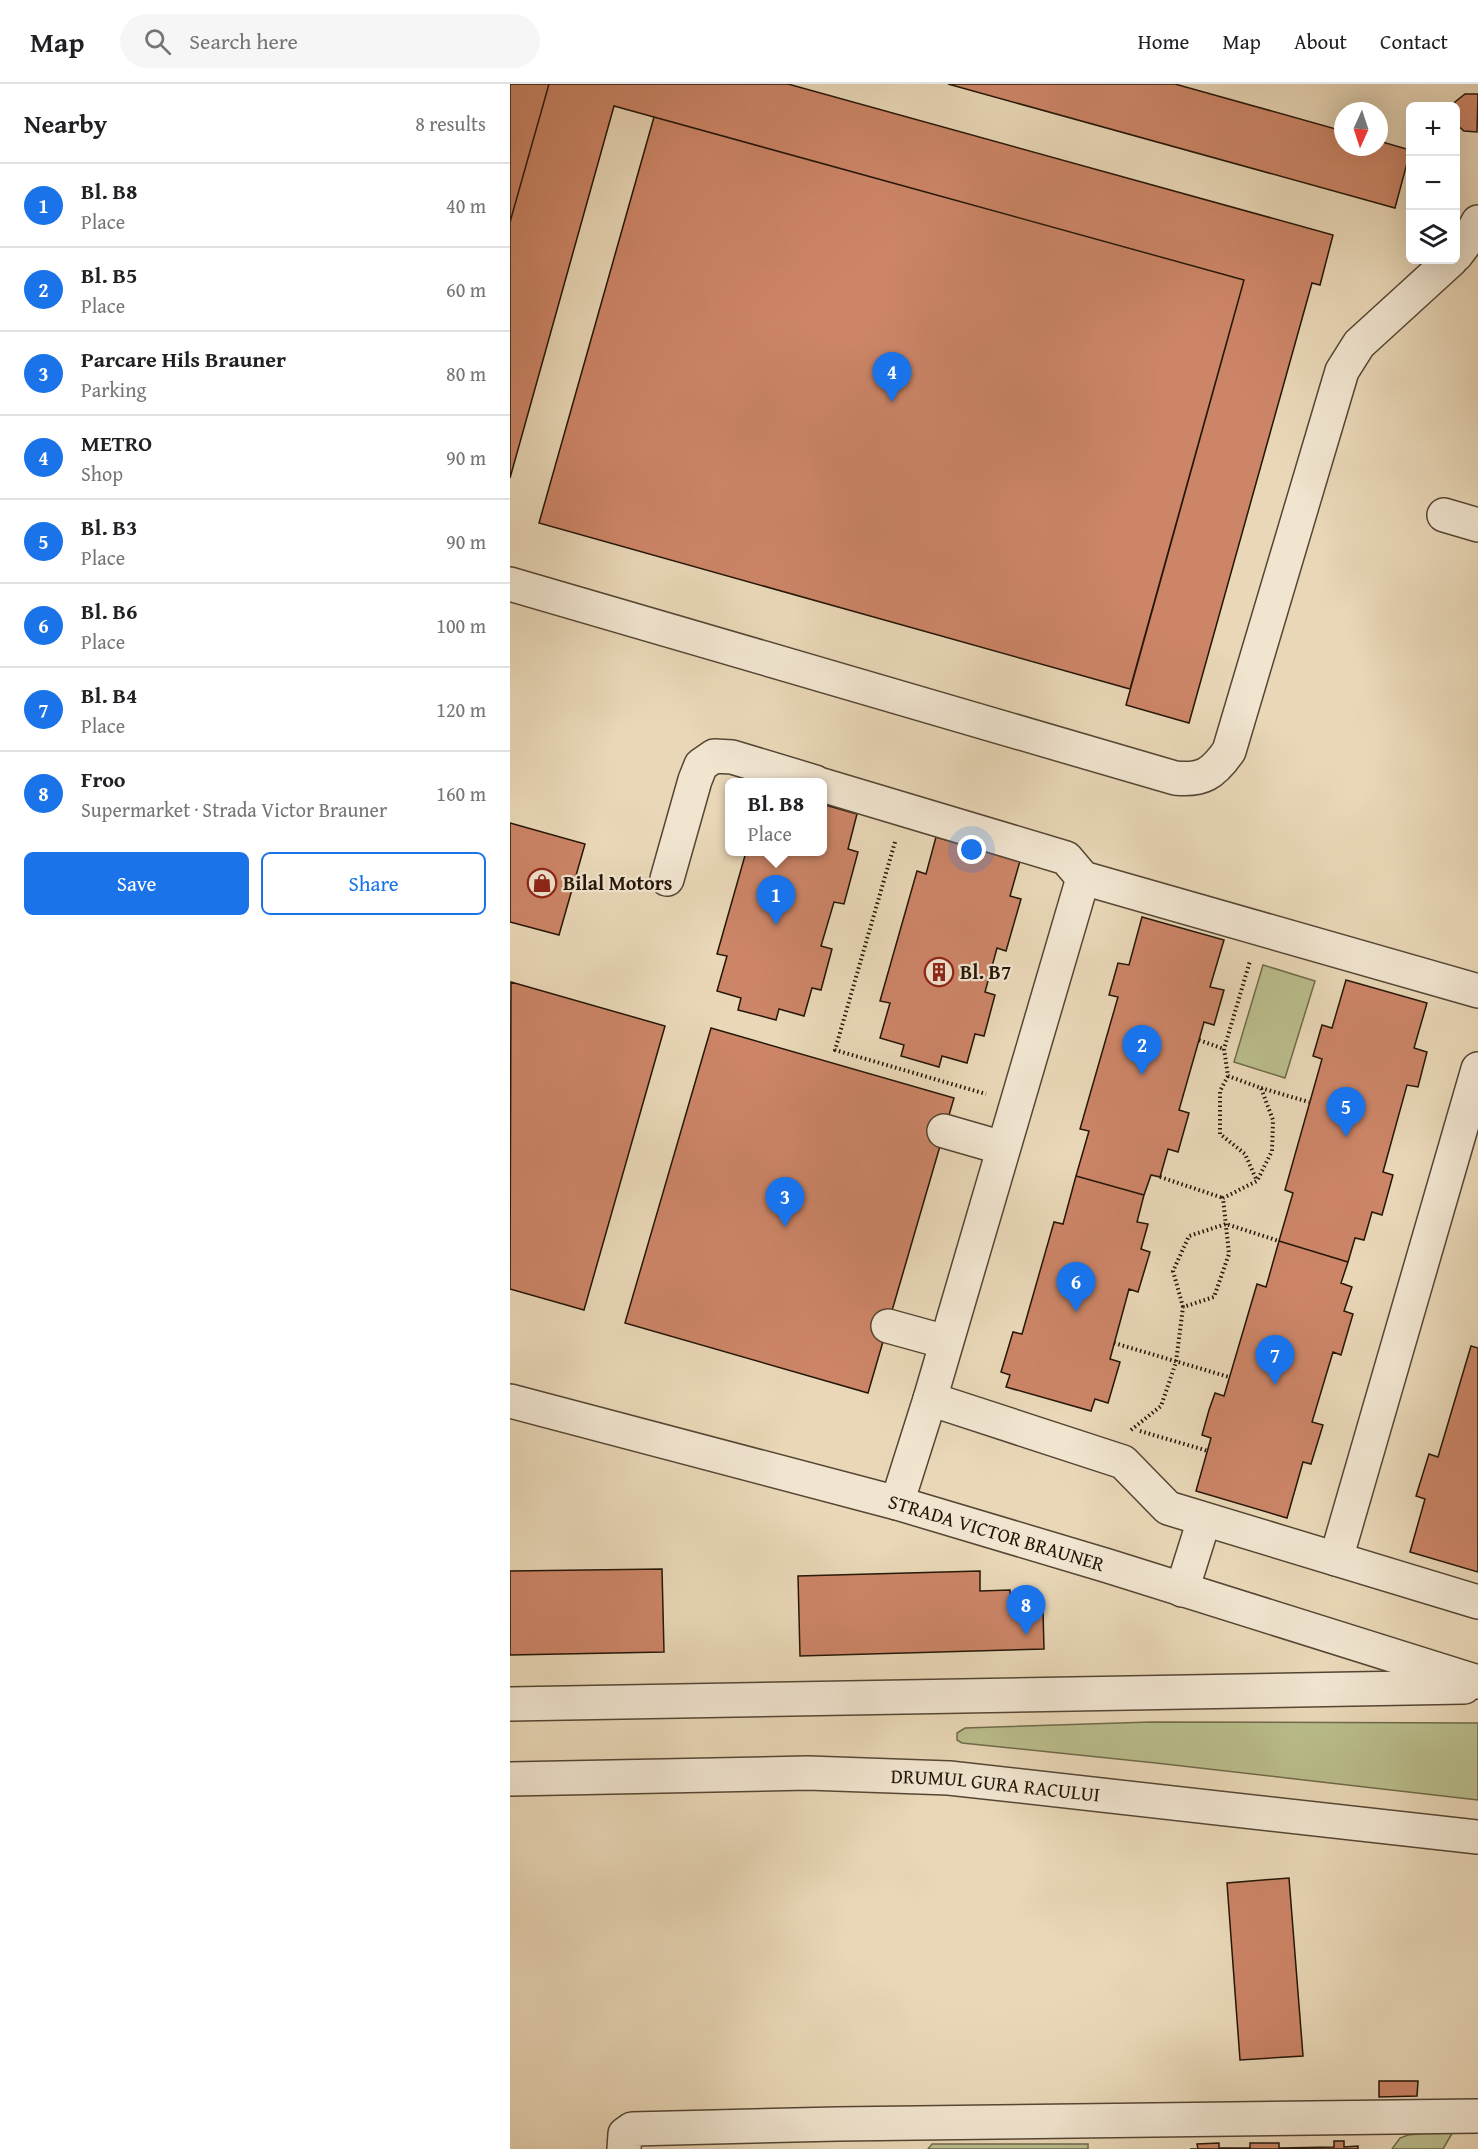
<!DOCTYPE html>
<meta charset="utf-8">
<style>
:root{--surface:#fff;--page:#f6f6f6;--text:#202124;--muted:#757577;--line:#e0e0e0;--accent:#1a73e8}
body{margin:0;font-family:"Gentium Book Plus",serif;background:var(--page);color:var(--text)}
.controls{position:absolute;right:18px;top:18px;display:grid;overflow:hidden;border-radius:9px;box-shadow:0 6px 24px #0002}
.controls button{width:54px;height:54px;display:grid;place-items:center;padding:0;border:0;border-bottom:2px solid var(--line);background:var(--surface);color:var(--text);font:30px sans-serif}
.compass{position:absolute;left:824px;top:18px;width:54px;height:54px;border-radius:50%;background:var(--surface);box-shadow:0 6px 24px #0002;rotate:183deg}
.you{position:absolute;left:462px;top:766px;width:21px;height:21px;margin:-15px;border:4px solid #fff;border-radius:50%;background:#1a73e8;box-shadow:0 0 0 9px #1a73e833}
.badge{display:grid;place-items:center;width:39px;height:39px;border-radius:50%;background:var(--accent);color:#fff;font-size:20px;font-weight:700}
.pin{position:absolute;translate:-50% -50px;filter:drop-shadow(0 2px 3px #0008)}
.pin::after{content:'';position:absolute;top:32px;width:21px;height:18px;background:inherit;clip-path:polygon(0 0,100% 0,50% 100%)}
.popup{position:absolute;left:215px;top:694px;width:102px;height:78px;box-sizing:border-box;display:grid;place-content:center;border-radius:9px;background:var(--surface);filter:drop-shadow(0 2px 4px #0005);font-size:20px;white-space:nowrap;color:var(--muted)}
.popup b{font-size:22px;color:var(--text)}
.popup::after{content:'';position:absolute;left:50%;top:100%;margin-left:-12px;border:12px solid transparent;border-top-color:var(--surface)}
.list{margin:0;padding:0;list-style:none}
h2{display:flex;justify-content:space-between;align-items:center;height:78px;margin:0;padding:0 24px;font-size:26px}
h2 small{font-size:20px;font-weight:400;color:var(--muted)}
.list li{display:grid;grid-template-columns:39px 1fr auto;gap:18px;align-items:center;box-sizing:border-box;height:84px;padding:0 24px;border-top:2px solid var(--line)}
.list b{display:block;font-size:22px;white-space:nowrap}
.list p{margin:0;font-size:20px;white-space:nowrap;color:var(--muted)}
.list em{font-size:20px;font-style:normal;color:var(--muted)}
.actions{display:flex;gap:12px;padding:18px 24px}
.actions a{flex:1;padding:14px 0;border:2px solid var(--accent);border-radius:9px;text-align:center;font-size:21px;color:var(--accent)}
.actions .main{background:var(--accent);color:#fff}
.icon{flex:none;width:33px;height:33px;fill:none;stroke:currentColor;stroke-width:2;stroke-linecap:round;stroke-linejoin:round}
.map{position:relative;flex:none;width:968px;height:2065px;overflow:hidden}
header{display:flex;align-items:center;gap:36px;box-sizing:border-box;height:84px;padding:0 30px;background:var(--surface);border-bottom:2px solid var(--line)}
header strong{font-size:28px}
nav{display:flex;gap:33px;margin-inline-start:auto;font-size:21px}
.search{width:420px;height:54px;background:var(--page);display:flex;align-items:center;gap:15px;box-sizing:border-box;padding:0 21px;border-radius:33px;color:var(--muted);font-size:22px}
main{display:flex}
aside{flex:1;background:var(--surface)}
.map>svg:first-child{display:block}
.green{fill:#babd8c;stroke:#6f6a4a;stroke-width:1.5}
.building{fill:#cc8567;stroke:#241607;stroke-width:1.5}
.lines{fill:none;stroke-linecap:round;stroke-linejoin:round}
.minor-casing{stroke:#554633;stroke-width:36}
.path{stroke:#241607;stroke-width:4;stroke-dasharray:1.5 3;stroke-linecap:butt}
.minor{stroke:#f1e5d0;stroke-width:33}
.labels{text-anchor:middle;stroke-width:4.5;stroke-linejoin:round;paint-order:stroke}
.poi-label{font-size:20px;font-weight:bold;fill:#241607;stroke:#f1e5d0;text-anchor:start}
.street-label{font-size:20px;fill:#241607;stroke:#f1e5d0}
</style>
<header>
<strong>Map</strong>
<div class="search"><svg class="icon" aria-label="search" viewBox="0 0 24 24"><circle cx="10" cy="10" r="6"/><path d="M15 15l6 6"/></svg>Search here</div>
<nav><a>Home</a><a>Map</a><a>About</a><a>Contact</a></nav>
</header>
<main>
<aside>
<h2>Nearby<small>8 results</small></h2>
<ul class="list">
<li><span class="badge">1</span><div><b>Bl. B8</b><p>Place</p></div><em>40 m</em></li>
<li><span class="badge">2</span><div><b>Bl. B5</b><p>Place</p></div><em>60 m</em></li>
<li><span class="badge">3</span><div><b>Parcare Hils Brauner</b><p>Parking</p></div><em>80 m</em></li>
<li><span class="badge">4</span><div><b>METRO</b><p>Shop</p></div><em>90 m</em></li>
<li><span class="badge">5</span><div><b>Bl. B3</b><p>Place</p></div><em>90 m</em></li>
<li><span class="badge">6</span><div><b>Bl. B6</b><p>Place</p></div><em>100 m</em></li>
<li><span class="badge">7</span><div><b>Bl. B4</b><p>Place</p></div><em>120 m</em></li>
<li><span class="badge">8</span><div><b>Froo</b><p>Supermarket · Strada Victor Brauner</p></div><em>160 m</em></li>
</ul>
<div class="actions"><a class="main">Save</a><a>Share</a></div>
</aside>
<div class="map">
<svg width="968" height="2065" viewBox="0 0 968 2065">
<rect width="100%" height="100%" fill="#e9d7b7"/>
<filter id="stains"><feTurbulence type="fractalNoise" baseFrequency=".00333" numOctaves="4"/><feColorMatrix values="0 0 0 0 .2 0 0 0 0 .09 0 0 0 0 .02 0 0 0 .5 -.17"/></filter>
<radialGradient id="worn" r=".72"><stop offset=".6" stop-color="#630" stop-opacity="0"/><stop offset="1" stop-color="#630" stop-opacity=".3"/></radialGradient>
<!-- green -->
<path class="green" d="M753,881l52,16 -30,97 -51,-16z
M641,1638l327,1v77l-322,-37 -194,-20 -5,-3v-7l8,-5z
M944,2046l-11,19h-51l8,-11 8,-3z
M422,2060h156v5h-160z"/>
<!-- building -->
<path class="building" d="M0,0h39l-39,138z
M39,0h239l545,151 -13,50 -8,-2 -123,440 -63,-18 118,-425 -630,-174 -104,372v-256z
M438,0h227l168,47v16h36v-6l31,9v2l-15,56z
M955,10h13l-1,38 -13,-1 -8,-7v-18h-3l2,-4z
M144,33l590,163 -114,409 -591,-166z
M312,720l35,10 -9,35 10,3 -14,52 -10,-2 -13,44 11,3 -11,41 -9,-2 -8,28 -25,-7 -3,11 -38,-10 3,-12 -24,-7 10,-35 -10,-2 29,-102h76z
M0,739l75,21 -26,91 -49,-13z
M426,753l84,24 -10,35 11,3 -15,52 -9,-3 -12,44 10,3 -11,41 -9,-2 -8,29 -25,-7 -3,11 -38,-11 3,-11 -24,-7 10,-35 -10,-2 37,-130 9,3z
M632,833l82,23 -14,47 14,3 -10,35 -10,-3 -5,18 -20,70 10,3 -11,39 -10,-3 -8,28 -9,-2 -7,20 -68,-19 13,-45 -9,-2 38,-132 -9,-2 9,-32 11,2z
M836,896l81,23 -13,45 13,4 -9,35 -11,-2 -24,87 10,3 -11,40 -10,-3 -8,28 -9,-2 -7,24 -69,-21 14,-48 -8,-3 37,-131 -9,-3 9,-31 10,3z
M1,898l154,44 -81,284 -74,-21z
M201,944l243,70 -86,295 -243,-70z
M566,1092l68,19 -7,27 11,2 -7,25 9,3 -12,40 -9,-3 -19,70 10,3 -12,41 -13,-4 -4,12 -85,-24 4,-12 -9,-3 12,-40 9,2 32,-112 9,2z
M769,1157l69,21 -7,21 11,4 -8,24 9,3 -12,41 -8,-3 -21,70 11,3 -12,39 -8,-2 -16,56 -91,-27 15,-53 -9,-3 7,-25 6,-17 9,3 33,-112 9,3z
M961,1262l7,2v224l-68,-20 15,-53 -9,-3 13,-42 9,3z
M152,1485l2,83 -154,3v-84z
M470,1487v20l30,-1 1,22 32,-1 1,38 -244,7 -2,-80z
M779,1794l14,178 -63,4 -13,-177z
M869,1997h39l-1,15 -38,1z
M824,2057h10v6l14,-1v3h-168h8l-1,-5 22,-1v5h31v-5h29v5l55,-1z"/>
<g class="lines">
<!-- minor casing -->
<g class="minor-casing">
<g id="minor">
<path d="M946,171l15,-20 7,-13"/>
<path d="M934,431l34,10"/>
<path d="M0,500l665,194c27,3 38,-4 54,-27l113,-380 17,-27 92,-84"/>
<path d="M312,701l244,73 17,20 395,113"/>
<path d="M157,795l28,-99 6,-15 13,-9 18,1 83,25"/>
<path d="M434,1047l59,17"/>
<path d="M378,1242l58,16"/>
<path d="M420,1315l193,63 45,46 310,94"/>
<path id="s1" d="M0,1317l387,102 211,63 370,116"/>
<path d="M387,1419l33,-104 153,-521"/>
<path d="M826,1475l142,-490"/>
<path d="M672,1506l22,-70"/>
<path d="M0,1620l954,-17"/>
<path id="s2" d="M0,1695l298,-6 141,5 529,59"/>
<path d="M114,2065l1,-15 7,-5 205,-5 641,-8"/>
</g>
</g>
<!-- path -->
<path class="path" d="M385,758l-60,208 151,44
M689,956l25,9
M718,992l-8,15v43l25,20 12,27
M751,1004l48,14
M650,1093l63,21
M673,1223l-10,-36 16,-35 37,-12 53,17
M604,1259l115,34
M621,1346l30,-24 15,-44 7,-55 31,-10 15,-43 -6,-56 34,-17 15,-30 1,-31 -12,-32 -33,-12 -4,-27 26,-88
M630,1347l68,20"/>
<!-- minor -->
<use href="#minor" class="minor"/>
</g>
<!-- icons -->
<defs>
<g id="shop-ring" transform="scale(1.5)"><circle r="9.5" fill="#f1e5d0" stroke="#8f2418" stroke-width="1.5"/><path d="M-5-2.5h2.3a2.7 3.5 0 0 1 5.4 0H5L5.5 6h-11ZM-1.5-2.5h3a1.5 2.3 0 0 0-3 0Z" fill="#8f2418"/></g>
<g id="building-ring" transform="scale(1.5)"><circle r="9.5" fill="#f1e5d0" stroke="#8f2418" stroke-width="1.5"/><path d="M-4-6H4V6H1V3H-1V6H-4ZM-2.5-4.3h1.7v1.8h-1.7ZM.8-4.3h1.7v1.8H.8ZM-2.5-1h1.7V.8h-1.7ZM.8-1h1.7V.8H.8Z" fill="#8f2418"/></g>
</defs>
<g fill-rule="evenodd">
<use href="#shop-ring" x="32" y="799"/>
<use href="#building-ring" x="429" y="888"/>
</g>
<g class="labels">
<!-- poi labels -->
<g class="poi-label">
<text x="53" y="806">Bilal Motors</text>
<text x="450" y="895">Bl. B7</text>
</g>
<!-- street labels -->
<g class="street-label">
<text dy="7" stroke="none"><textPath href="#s1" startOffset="504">STRADA VICTOR BRAUNER</textPath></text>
<text dy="7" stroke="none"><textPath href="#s2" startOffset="486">DRUMUL GURA RACULUI</textPath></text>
</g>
</g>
<rect width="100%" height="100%" filter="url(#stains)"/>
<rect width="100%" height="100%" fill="url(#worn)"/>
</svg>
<div class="controls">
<button>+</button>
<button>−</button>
<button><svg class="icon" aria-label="layers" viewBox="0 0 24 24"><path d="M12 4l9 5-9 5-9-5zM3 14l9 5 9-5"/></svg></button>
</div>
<svg class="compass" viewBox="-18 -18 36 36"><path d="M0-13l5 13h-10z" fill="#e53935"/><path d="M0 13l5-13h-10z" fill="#757577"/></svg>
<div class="you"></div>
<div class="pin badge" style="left:266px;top:841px">1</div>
<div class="popup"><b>Bl. B8</b>Place</div>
<div class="pin badge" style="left:632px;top:991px">2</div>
<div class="pin badge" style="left:275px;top:1143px">3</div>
<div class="pin badge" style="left:382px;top:318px">4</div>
<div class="pin badge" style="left:836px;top:1053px">5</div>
<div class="pin badge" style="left:566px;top:1228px">6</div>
<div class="pin badge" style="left:765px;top:1301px">7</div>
<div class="pin badge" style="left:516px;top:1551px">8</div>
</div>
</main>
